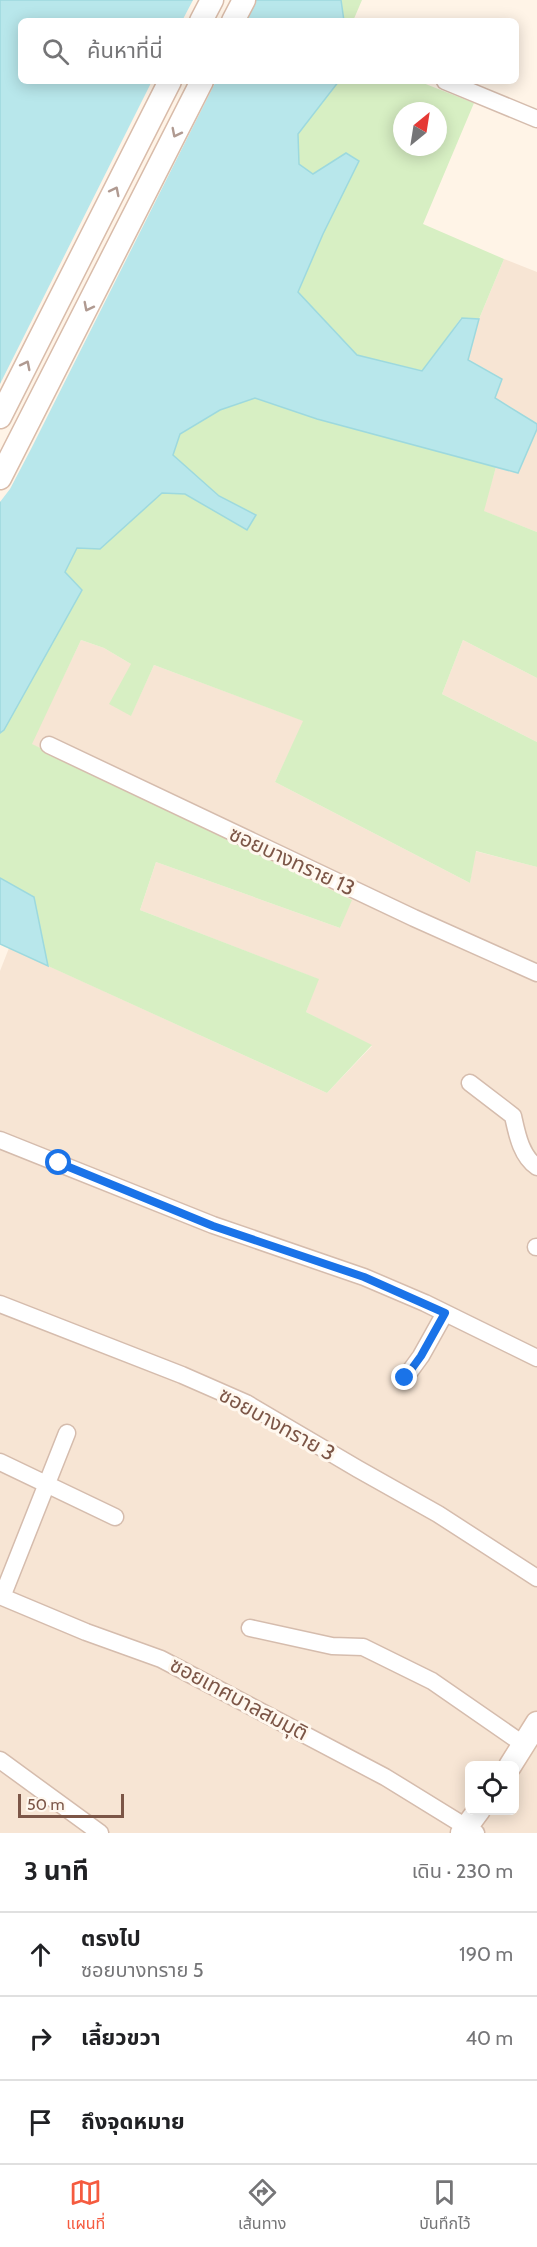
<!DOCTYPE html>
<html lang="th">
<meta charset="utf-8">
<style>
:root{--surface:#fff;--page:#f2f2f2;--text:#202124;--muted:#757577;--line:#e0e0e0;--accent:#f55b3f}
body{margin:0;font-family:Cabin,"Noto Sans Thai",sans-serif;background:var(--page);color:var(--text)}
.controls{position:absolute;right:18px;bottom:18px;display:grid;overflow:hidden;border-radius:9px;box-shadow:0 3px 15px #0003}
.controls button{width:54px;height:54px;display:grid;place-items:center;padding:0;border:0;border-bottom:2px solid var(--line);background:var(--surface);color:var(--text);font:30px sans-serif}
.compass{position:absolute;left:393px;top:102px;width:54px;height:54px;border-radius:50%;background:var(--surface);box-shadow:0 3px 15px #0003;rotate:30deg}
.scale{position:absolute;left:18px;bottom:15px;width:106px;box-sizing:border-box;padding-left:6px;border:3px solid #7c5647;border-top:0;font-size:16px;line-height:21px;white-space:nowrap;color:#7c5647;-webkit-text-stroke:4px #fff8ef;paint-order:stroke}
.stop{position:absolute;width:18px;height:18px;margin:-14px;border:4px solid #1a73e8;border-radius:50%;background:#fff}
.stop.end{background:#1a73e8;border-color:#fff;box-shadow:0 2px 6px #0008}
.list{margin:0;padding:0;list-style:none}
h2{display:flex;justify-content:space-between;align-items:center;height:78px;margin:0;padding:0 24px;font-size:26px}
h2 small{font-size:20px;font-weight:400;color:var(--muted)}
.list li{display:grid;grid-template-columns:39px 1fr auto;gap:18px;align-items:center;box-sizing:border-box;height:84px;padding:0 24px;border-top:2px solid var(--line)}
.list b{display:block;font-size:22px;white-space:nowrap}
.list p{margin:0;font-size:20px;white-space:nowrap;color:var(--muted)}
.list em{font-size:20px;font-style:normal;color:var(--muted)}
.icon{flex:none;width:33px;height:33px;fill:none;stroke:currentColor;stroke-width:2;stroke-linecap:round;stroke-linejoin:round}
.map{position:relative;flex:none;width:537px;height:1833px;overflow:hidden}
.search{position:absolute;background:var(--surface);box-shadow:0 3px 15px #0003;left:18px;right:18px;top:18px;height:66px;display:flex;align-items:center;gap:15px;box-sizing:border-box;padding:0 21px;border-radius:9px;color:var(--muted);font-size:22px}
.sheet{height:330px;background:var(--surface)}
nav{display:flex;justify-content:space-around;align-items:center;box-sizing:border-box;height:84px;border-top:2px solid var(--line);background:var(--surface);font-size:16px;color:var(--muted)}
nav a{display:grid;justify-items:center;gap:3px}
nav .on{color:var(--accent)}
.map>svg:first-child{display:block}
.residential{fill:#f7e5d4;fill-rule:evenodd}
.green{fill:#d7efc3;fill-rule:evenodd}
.water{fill:#b8e7eb;stroke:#9dd9de;stroke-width:1.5}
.pier{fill:#fff4e7}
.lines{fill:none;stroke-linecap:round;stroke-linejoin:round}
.street-casing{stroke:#d5bcad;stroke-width:19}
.secondary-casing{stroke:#d9bcaa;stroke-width:25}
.street{stroke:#fff;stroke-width:16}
.secondary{stroke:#fff;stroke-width:22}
.oneway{stroke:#b09a91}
.route{stroke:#1a73e8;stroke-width:8}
.labels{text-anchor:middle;stroke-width:6;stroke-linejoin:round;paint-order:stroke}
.street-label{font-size:21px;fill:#7c5647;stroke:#fff8ef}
</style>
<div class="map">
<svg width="537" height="1833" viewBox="0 0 537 1833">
<rect width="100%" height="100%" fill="#fff4e7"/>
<!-- residential -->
<path class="residential" d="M504,259l33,13v152l-43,-26 -26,-38 11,-41z
M537,429v103l-54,-21 13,-44 22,6z
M81,640l23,8 27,16v51l23,-50 150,56 -29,61 195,101 5,-32 62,16v966h-537v-862l9,-23 318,145 45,-47 -66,-34 12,-33 -178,-69 16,-48 184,66 11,-28 -320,-156zM470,1766h44v44h-44z
M463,640l74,38v64l-95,-48z"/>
<!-- green -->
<path class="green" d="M341,0h21l-9,21h-9z
M339,81h79l56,22 -51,121 81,35 -25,60 -18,-1 -38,53 -66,-16 -59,-63 25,-58 23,-81 -33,21 -14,-10 -2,-30zM402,111h36v36h-36z
M255,398l241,69 -12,44 53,21v146l-74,-38 -21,54 95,48v125l-61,-16 -6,32 -195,-101 28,-61 -149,-56 -23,51 -22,-12 22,-40 -27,-16 -23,-8 -49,104 320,156 -12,28 -184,-66 -16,48 179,69 -13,33 66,33 -45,48 -279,-127 -14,-69 -34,-19v-145l4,-3 61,-158 12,-24 23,1 62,-56 23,1 63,35 7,-14 -36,-19 -46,-41 7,-21 40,-24z"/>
<!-- water -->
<path class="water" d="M0,0h341l3,21h-323v60h318l-41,53 1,30 14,10 33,-21 13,8 -36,73 -25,58 59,63 65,16 40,-53 17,1 -11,41 34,19 -7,19 42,26v5l-19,44 -201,-54 -62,-21 -35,12 -40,24 -7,21 46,41 37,19 -9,15 -62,-36 -23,-1 -62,56 -23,-1 -12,24 17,18 -78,140 -4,3z
M0,878l34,19 14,69 -48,-22z"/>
<!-- pier -->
<path class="pier" d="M193,0h63l-10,21h-64z
M152,81h64l-185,368 -21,40 -10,13v-118z"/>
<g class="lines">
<!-- street casing -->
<g class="street-casing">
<path id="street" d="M445,81l92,38
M49,745l365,173 123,55
M470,1083l43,33c4,18 8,40 24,51
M0,1140l213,85 151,52 61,26 112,55
M536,1247h1
M0,1304l182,71 64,28 112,66 80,45 99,64
M405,1378l16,-22 24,-43
M0,1462l115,55
M0,1596l86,36 75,27 224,118 91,56
M2,1597l65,-164
M250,1628l82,18 31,1 69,34 91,63
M0,1760l100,73"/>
</g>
<!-- secondary casing -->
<g class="secondary-casing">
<path id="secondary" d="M201,21l11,-21
M233,21l11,-21
M0,417l170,-336
M0,478l202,-397
M510,1766l27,-43
M462,1833l17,-23"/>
</g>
<!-- street -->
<use href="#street" class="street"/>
<!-- secondary -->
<use href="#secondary" class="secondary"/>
</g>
<!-- one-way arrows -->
<defs><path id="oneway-chevron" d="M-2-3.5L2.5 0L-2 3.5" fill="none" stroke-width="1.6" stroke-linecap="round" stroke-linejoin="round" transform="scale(1.5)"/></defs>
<g class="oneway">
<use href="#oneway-chevron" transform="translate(176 133) rotate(117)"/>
<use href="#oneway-chevron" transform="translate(115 191) rotate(-63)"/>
<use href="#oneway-chevron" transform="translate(88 307) rotate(117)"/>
<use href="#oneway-chevron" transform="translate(26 365) rotate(-63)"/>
</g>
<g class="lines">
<!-- route -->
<path class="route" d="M59,1163l154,63 151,51 81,36 -24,43 -16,22"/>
</g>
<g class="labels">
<!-- street labels -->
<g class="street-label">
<text transform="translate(292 861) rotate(25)" y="7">ซอยบางทราย 13</text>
<text transform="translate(277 1424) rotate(29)" y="7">ซอยบางทราย 3</text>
<text transform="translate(239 1699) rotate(28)" y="7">ซอยเทศบาลสมมุติ</text>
</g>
</g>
</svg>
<div class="controls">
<button><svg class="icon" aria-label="locate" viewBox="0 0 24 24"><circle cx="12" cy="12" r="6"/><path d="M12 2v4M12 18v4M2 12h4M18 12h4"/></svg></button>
</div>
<svg class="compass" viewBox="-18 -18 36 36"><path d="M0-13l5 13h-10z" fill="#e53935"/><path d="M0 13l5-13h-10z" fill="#757577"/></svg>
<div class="scale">50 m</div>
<div class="stop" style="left:59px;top:1163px"></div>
<div class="stop end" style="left:405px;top:1378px"></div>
<div class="search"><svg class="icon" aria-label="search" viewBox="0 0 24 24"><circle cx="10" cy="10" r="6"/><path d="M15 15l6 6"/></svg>ค้นหาที่นี่</div>
</div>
<section class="sheet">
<h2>3 นาที<small>เดิน · 230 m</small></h2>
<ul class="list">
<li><svg class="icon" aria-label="ahead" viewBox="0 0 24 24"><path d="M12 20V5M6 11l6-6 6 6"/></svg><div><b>ตรงไป</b><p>ซอยบางทราย 5</p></div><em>190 m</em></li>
<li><svg class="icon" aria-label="right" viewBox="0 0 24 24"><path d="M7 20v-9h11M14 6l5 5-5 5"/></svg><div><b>เลี้ยวขวา</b></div><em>40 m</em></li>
<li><svg class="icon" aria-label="arrive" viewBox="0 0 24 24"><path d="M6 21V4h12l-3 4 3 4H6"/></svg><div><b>ถึงจุดหมาย</b></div></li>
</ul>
</section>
<nav>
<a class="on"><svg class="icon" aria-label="map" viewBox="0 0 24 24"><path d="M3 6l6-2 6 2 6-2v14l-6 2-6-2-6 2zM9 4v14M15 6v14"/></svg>แผนที่</a>
<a><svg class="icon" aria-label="directions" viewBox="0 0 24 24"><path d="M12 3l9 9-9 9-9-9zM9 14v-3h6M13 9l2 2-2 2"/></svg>เส้นทาง</a>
<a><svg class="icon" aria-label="saved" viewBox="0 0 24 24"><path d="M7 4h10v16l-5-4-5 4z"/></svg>บันทึกไว้</a>
</nav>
